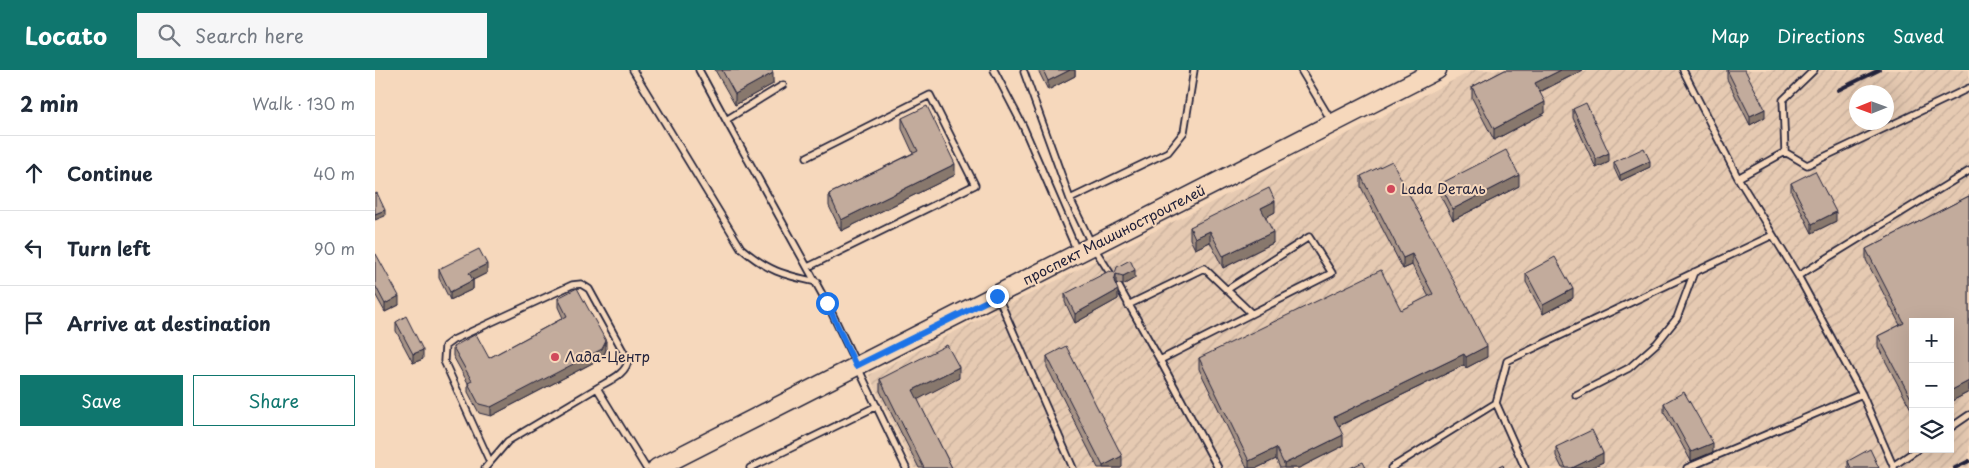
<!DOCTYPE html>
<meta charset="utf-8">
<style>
:root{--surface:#fff;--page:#f6f6f7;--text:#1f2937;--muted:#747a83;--line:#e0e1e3;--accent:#0f766e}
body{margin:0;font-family:"Playpen Sans",sans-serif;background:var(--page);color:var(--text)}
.controls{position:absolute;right:15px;bottom:15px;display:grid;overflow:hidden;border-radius:0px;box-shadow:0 5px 20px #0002}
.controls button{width:45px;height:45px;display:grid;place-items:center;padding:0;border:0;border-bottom:1px solid var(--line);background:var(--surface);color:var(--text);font:25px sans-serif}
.compass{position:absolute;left:1474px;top:15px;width:45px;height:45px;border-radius:50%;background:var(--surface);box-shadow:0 5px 20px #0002;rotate:269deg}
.stop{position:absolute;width:15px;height:15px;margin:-11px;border:4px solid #1a73e8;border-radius:50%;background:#fff}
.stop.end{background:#1a73e8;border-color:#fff;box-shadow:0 1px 5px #0008}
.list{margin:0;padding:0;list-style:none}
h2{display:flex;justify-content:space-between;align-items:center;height:65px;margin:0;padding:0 20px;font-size:21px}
h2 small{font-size:16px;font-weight:400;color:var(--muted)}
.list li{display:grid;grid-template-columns:32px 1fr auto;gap:15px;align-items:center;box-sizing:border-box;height:75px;padding:0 20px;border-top:1px solid var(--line)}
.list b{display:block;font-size:19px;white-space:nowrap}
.list em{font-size:16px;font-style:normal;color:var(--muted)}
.actions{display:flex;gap:10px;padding:15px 20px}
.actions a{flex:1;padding:11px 0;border:1px solid var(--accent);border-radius:0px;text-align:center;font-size:18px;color:var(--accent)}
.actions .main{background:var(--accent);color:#fff}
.icon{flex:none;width:28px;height:28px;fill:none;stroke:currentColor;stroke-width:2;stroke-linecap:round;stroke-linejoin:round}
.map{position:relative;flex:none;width:1594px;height:398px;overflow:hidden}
header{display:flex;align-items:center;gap:30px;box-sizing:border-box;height:70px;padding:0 25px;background:var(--accent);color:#fff}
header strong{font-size:24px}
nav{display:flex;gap:28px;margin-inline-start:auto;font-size:18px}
.search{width:350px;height:45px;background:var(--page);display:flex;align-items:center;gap:12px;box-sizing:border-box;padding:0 18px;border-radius:0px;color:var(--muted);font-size:19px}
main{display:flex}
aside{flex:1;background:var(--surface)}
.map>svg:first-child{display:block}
.industrial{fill:url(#industrial-furrows);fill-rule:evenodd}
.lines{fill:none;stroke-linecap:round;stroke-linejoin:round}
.service-casing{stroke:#22223b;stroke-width:9}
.primary-casing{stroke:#22223b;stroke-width:21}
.service{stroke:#f6d8bc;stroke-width:5.5}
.primary{stroke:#f6d8bc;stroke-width:18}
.rail{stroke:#22223b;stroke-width:4}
.wall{fill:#a79386;stroke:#22223b}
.shaded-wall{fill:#88786d;stroke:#22223b}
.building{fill:#c2ab9c;stroke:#22223b}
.route{stroke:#1a73e8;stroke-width:6}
.poi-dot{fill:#d1495b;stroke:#f6d8bc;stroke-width:2}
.labels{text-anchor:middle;stroke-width:4;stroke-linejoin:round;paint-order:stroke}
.poi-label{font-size:14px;fill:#22223b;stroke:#f6d8bc;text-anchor:start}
.street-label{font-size:14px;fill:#22223b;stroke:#f6d8bc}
</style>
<header>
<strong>Locato</strong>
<div class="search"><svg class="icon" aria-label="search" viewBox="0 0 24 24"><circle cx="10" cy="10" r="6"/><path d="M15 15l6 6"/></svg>Search here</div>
<nav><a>Map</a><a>Directions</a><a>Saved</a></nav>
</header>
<main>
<aside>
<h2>2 min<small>Walk · 130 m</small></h2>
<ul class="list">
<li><svg class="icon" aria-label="ahead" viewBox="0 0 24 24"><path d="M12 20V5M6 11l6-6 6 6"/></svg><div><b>Continue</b></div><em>40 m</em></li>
<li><svg class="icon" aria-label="left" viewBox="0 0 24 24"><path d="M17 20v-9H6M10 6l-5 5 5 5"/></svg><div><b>Turn left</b></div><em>90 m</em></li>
<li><svg class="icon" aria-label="arrive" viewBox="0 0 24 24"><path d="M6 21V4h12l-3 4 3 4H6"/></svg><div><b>Arrive at destination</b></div></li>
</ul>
<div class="actions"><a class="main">Save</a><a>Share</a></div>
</aside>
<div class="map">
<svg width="1594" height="398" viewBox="0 0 1594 398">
<defs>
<pattern id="industrial-furrows" width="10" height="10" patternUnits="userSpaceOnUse" patternTransform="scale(1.25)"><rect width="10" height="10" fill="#e6cab2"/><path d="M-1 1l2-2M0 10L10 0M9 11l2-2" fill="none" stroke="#c5ad9a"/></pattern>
</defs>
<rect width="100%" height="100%" fill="#f6d8bc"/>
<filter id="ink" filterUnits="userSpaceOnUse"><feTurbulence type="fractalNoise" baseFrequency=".02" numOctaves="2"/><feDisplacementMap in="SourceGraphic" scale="10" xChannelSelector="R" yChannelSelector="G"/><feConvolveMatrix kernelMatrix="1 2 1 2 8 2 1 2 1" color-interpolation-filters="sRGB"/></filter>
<g filter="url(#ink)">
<!-- industrial -->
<path class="industrial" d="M1099,0h495v398h-1055l-45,-93zM1482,22h30v30h-30zM1538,252h37v127h-37z"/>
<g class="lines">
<!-- service casing -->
<g class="service-casing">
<path id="service" d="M258,0l108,178c27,23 42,27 76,34
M324,0l27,50
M619,0l29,56 54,125
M926,0l31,52
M1308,0l55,108 60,98 64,118 32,74
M649,2l46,127 22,46 20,31
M408,15l-57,35 101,183 79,165
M1410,82l22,13 162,-77
M432,87l123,-62 45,90 -167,82
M1363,108l47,-26 -2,-52 31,-30
M695,129l98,-47 16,-20 10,-62
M1423,206l171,-105
M744,217l41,73 172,-87 -23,-36 -81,52
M623,227l75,171
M753,235l76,-37 47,45
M785,290l58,108
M1201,325l53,-27 28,-25 20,-25 17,-46
M1575,358l19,-13
M115,392l-46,-101 1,-15 8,-6 119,-55 9,-1 8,5 39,71c-1,14 -20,21 -31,28
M1518,396l25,-17
M110,398l23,-27 89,-53 49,80
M375,398l127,-62
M1016,398l105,-65
M1150,398l-29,-65 11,-42 266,-126
M1312,398l175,-74"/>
</g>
<!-- primary casing -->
<g class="primary-casing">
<path id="primary" d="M282,398l780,-398"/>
</g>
<!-- service -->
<use href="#service" class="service"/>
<!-- primary -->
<use href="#primary" class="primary"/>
<!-- rail -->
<path class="rail" d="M1463,20l41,-20
M1580,398l14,-7"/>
</g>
<!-- wall -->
<path class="wall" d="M340,0h57l1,14 -38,21z
M663,0h37v6l-27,14z
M1130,0h78l-43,22 5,21 -51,27 -22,-42v-11z
M1352,0l38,47 -15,8 -23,-46z
M1198,39l36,53 -13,6 -23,-50z
M527,48l53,57 -114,56 -12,-25v-12l84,-41 -11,-24z
M1239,92l36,5 -30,14 -6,-13z
M986,106l126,181 -21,11 -2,-3 -125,61 4,20 -44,22h-19l-4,-9 -19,9h-10l-48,-99v-11l202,-48 28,-13 -17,-32 -9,4 -42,-82z
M1416,113l45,38 -24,12 -21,-42z
M1065,114l79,2 -66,34 -13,-25z
M1594,126v196l-19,10v-80h-37v104l-2,-3v-11l1,-1 -34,-64v-11l22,-11 -34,-65v-11z
M900,142l-10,5 8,26 -50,25 -13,-26 -15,7 -5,-10v-12z
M0,184l24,51 -14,7 -10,-18z
M64,199l48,4 -14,7v9l-23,11 -11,-22z
M740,203l20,5 -12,7 -7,-2v2l2,14 -43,24 -10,-21v-8z
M1151,203l47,25 -30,16 -17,-32z
M183,228l48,52 -4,8 -111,58 -12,-3 -11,-21v-9l-15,-27v-9l36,11 74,-40 -5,-11z
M21,252l27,37 -10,4 -17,-32z
M672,286l75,111 -1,1h-23l-51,-101z
M584,308l-42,21 35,69h-33l-39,-77v-12z
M1289,333l49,49 -22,9 -27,-49z
M1181,377l47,15 -13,6h-28l-6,-12z
M1473,391l31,7h-31z"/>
<!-- shaded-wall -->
<path class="shaded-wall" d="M695,0h5v6l-27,14v-9z
M1186,0h22l-48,24v-11z
M398,3v11l-38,21v-11z
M1170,32v11l-51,27v-11z
M1390,39v8l-15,8v-9z
M1234,83v9l-13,6v-9z
M1275,91v6l-30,14v-6z
M580,94v11l-114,56v-11z
M1144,105v11l-66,34v-11z
M900,131v11l-14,8v-12z
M10,140v6l-10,4v-6z
M1461,142v9l-24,12v-9z
M835,161v11l-15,7v-11z
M898,162v11l-50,25v-12z
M1037,184v11l-9,4v-11z
M112,194v9l-18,9v-9z
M760,200v8l-12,7v-9z
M741,204v9l-2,6v-8z
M98,210v9l-23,11v-8z
M1198,219v9l-30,16v-9z
M743,220v9l-43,24v-9z
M24,226v9l-14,7v-8z
M231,271v9l-4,8 -111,58v-9z
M1112,276v11l-21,11v-11z
M48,280v9l-10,4v-9z
M1089,284v11l-130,63v-11z
M584,297v11l-46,24v-12z
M1594,311v11l-19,10v-11z
M968,365v11l-44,22h-15v-4z
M1338,373v9l-22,9v-9z
M901,378v11l-19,9h-8v-7z
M1228,383v9l-13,6h-18z
M747,386v11l-1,1h-18v-2z"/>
<!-- building -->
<path class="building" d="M347,0h50l1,3 -38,21z
M668,0h27l-22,11z
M1130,0h56l-26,13 10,19 -51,27 -22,-42z
M1352,0h18l20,39 -15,7z
M1211,33l23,50 -13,6 -23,-50z
M552,36l28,58 -114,56 -12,-26 89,-43 -16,-33z
M1269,78l6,13 -30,14 -6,-13z
M1131,80l13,25 -66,34 -13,-25z
M1017,91l95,185 -21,11 -2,-3 -130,63 9,18 -59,29 -8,-16 -27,13 -50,-103 182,-88 20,40 32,-16 -21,-40 -9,4 -42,-82z
M1440,101l21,41 -24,12 -21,-41z
M894,118l6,13 -14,7 12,24 -50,24 -13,-25 -15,7 -5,-11z
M2,123l8,17 -10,4v-20z
M1594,126v185l-19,10v-69h-37v80l-35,-66 26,-13 -38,-74z
M104,179l8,15 -18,9 4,7 -23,12 -11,-23z
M0,184h1l23,42 -14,8 -10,-19z
M1180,187l18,32 -30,16 -17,-32z
M755,190l5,10 -12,6 -7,-2 -2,7 4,9 -43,24 -10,-20 44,-23 6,2 2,-6z
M202,218l29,53 -4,8 -111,58 -12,-3 -11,-21 4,-2 -19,-34 23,-13 13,24 78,-42 -9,-18z
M31,246l17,34 -10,4 -17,-32z
M572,275l12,22 -46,23 39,78h-28l-44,-89z
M691,276l56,110 -19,10 -56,-110z
M1309,322l29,51 -22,9 -27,-49z
M1217,360l11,23 -31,15h-6l-10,-21z
M1495,379l9,19h-28l-3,-7z
M988,392l3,6h-16z
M1128,395l1,3h-7z"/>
</g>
<g class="lines" filter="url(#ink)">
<!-- route -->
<path class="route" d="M452,233l29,63 141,-70"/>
</g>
<!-- markers -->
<g class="poi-dot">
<circle cx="1016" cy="119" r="5"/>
<circle cx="180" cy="287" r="5"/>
</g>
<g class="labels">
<!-- poi labels -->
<g class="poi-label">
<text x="1026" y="124">Lada Dеталь</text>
<text x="190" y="292">Лада-Центр</text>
</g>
<!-- street labels -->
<g class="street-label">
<text transform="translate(739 165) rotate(-27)" y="5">проспект Машиностроителей</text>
</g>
</g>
</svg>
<div class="controls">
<button>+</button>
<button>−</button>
<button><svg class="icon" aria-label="layers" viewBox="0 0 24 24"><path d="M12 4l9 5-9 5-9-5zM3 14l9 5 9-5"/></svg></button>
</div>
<svg class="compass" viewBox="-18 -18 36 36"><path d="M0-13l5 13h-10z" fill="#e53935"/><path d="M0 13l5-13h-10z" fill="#747a83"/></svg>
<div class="stop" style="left:452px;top:233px"></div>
<div class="stop end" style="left:622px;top:226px"></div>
</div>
</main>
